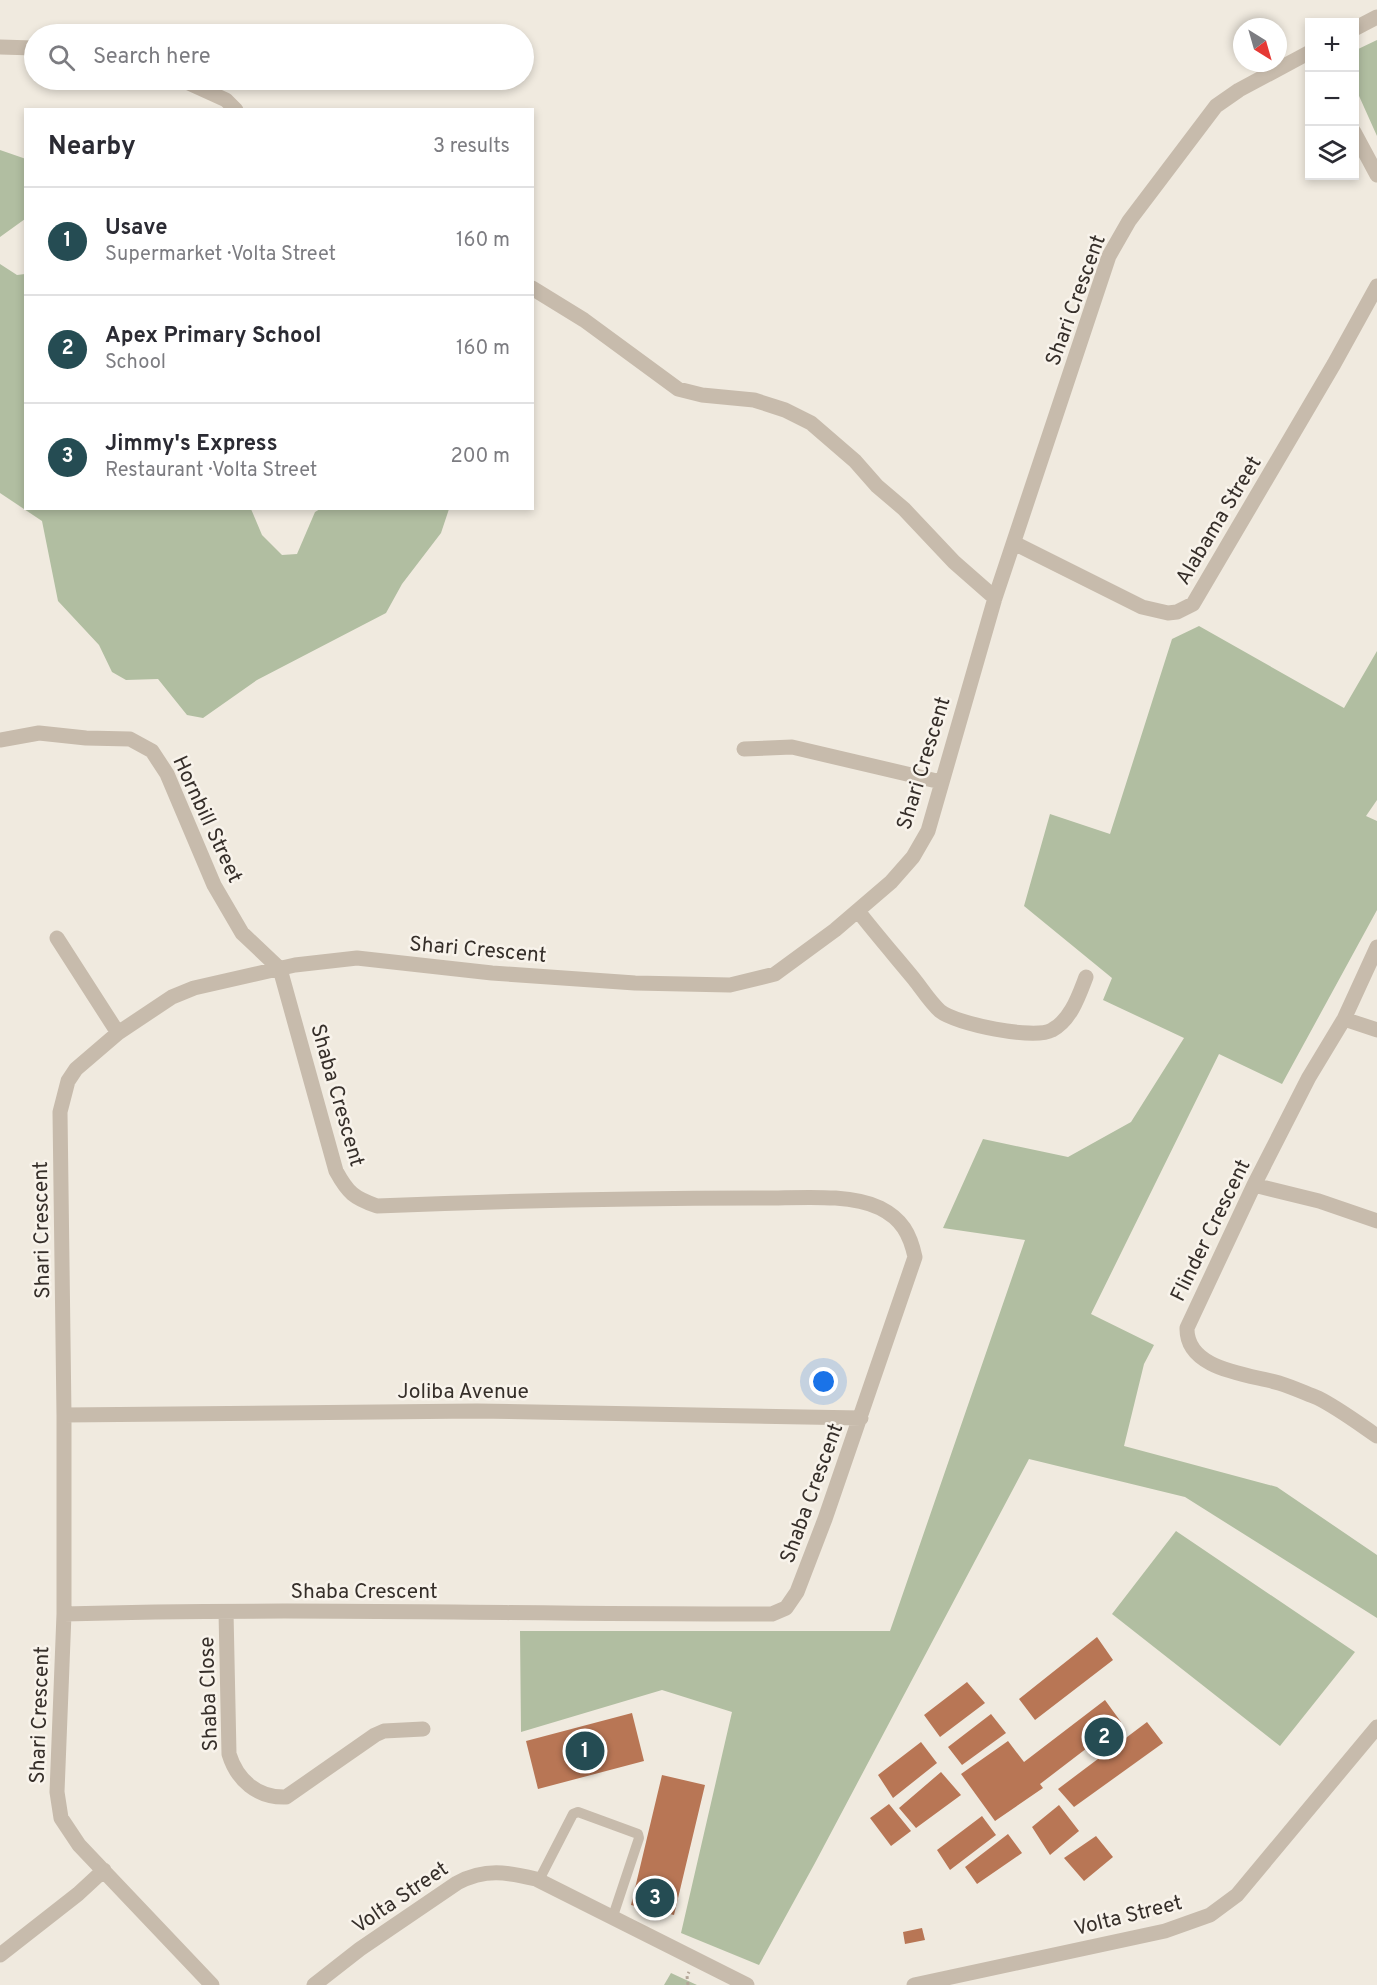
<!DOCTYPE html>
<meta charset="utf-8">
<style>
:root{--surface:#fff;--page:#f7f7f7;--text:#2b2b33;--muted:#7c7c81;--line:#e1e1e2;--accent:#254c53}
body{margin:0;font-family:Overpass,sans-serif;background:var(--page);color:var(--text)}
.controls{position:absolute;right:18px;top:18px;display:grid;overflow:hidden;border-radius:0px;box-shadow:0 3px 9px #0003}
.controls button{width:54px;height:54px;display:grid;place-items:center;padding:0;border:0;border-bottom:2px solid var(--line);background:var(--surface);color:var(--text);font:30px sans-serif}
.compass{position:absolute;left:1233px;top:18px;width:54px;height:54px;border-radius:50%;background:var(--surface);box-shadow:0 3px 9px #0003;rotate:143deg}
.you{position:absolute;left:824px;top:1382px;width:21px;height:21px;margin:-15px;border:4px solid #fff;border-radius:50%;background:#1a73e8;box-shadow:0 0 0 9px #1a73e833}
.badge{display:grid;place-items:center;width:39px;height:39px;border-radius:50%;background:var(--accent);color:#fff;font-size:20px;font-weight:700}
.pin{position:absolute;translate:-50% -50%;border:3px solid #fff;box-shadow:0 2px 6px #0006}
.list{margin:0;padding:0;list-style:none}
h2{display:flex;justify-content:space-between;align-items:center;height:78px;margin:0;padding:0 24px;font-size:26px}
h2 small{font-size:20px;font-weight:400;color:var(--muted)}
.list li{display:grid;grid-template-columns:39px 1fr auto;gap:18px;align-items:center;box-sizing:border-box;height:108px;padding:0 24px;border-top:2px solid var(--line)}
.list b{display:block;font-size:22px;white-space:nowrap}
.list p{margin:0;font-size:20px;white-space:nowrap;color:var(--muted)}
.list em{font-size:20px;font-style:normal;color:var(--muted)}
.icon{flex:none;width:33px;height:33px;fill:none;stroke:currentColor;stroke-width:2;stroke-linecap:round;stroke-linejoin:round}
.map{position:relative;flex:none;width:1377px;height:1985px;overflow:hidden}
.search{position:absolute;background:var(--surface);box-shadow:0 3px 9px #0003;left:24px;top:24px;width:510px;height:66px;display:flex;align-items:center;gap:15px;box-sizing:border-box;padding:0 21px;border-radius:33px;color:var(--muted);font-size:22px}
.panel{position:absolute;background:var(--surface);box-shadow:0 3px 9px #0003;left:24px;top:108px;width:510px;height:402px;border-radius:0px}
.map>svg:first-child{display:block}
.green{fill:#b1bea1}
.building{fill:#b87655}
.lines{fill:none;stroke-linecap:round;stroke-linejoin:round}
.path{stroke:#b3a597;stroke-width:3;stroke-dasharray:3 3;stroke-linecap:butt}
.service{stroke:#c7bbac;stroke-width:10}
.minor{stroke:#c7bbac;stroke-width:15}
.tertiary{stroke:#c7bbac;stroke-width:15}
.labels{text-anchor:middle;stroke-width:5;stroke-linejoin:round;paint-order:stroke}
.street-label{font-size:21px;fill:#362f2a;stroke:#f8f3eb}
</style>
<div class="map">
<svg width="1377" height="1985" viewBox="0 0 1377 1985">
<rect width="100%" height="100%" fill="#f0eadf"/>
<!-- green -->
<path class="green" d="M1377,40v96l-22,-49 -1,-36z
M0,150l26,9 -1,60 -25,18z
M0,264l17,11 8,-1 1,234 225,1 11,26 20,20 15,-1 18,-42 5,-3h129l-8,24 -39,51 -16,29 -129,67 -54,38 -16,-3 -29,-36 -32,1 -14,-8 -13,-27 -41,-44 -16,-80 -42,-28z
M1199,626l145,82 33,-57v149l-11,16 11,5v89l-95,174 -63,-30 -128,260 63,31 -10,19 -20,82 153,41 100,68v63l-192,-121 -156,-38 -214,404 -56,102 -78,-32 51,-221 -70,-22 -141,42 -1,-101h370l135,-391 -82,-12 40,-89 85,18 63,-35 53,-84 -81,-38 9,-22 -88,-72 26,-92 60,20 62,-195z
M1176,1531l179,121 -75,94 -168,-132z
M671,1973l26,12h-33z"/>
<!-- building -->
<path class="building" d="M1097,1637l16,23 -78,60 -16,-21z
M967,1682l18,21 -45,34 -16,-22z
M1105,1700l16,22 -81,62 3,4 -48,33 -34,-47 47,-33 16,21z
M632,1713l12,48 -106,28 -12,-48z
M991,1714l15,19 -44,32 -14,-18z
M1147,1722l16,21 -89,64 -16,-18z
M921,1742l16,21 -44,35 -15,-23z
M941,1772l20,23 -45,33 -17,-20z
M662,1775l43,10 -31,130 -43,-10z
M889,1804l22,27 -20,15 -21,-28z
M1059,1805l20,26 -29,24 -18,-28z
M982,1816l14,19 -46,35 -13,-20z
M1008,1834l14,19 -45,31 -12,-17z
M1096,1836l17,21 -29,24 -20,-23z
M922,1928l3,12 -20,4 -2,-12z"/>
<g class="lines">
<!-- path -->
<path class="path" d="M688,1985l-1,-9 2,-4"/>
<!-- service -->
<path class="service" d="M539,1880l34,-66 5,-2 60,22 1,4 -26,78"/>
<!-- minor -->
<path class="minor" d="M1354,29l23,-12
M0,47l34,1
M182,80l44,20 10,10
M1354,132l23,43
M532,288l52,32 94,69 24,6 52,5 31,10 26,13 44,38 22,25 27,23 50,53 41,36
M1014,543l128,64 26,6 9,-1 16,-8 141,-240 43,-78
M0,740l39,-7 47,5 44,1 22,12 15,23 47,111 28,48 38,36 56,202c12,22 18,27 41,35 125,-5 251,-8 377,-8 37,1 93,-6 126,10 22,11 30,26 35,49l-90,262 -28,73 -11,16 -14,6c-236,1 -472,-7 -708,0
M744,749l48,-2 149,35
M858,911c18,23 37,45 56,68 8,10 16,23 26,32 16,13 94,29 112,19 19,-10 27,-35 34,-53
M57,938l61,95
M1377,947l-33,72 -35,58 -55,108 -67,143c-1,42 61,46 92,55 13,4 26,10 39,15 20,10 40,25 59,38
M1344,1019l33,11
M1254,1185l65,16 58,20
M64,1415l413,-4 384,7
M226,1612l3,142c8,26 28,44 57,43l89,-62 9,-4 39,-2
M0,1955l78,-61 26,-24
M212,1985l-133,-140 -18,-27 -4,-26 7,-178v-199l-4,-303 8,-31 8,-12 42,-36 54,-36 22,-9 101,-23 62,-7 135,15 143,10 95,2 45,-11 60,-44 56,-48 22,-25 15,-26 67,-233 114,-342 20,-35 87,-115 23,-16 71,-38"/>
<!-- tertiary -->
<path class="tertiary" d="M314,1985l46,-36 97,-66c28,-15 50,-11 79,-4l211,106
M914,1985l251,-54 45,-16 27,-20 140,-168"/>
</g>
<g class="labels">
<!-- street labels -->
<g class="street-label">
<text transform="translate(1075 300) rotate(-70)" y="7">Shari Crescent</text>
<text transform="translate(1218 520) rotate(-59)" y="7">Alabama Street</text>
<text transform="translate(923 763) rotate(-73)" y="7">Shari Crescent</text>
<text transform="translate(208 819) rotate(65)" y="7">Hornbill Street</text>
<text transform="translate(478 949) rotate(5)" y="7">Shari Crescent</text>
<text transform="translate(338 1095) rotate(74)" y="7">Shaba Crescent</text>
<text transform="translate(41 1230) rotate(-91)" y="7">Shari Crescent</text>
<text transform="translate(1210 1230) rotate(-64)" y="7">Flinder Crescent</text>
<text x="463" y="1398">Joliba Avenue</text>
<text transform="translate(811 1493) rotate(-70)" y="7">Shaba Crescent</text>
<text x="364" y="1598">Shaba Crescent</text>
<text transform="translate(208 1694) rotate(-92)" y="7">Shaba Close</text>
<text transform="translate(39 1715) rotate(-88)" y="7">Shari Crescent</text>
<text transform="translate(400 1897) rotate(-34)" y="7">Volta Street</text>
<text transform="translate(1128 1915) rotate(-14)" y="7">Volta Street</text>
</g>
</g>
</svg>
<div class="controls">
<button>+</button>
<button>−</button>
<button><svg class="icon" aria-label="layers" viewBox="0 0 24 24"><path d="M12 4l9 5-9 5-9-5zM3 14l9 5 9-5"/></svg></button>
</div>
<svg class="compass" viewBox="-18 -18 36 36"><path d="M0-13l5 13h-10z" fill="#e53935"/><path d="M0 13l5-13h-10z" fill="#7c7c81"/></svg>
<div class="you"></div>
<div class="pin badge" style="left:585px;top:1751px">1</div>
<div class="pin badge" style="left:1104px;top:1737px">2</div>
<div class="pin badge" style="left:655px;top:1898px">3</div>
<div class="search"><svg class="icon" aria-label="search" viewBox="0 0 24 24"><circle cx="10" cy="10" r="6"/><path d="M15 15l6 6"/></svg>Search here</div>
<section class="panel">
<h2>Nearby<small>3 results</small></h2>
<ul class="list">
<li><span class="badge">1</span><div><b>Usave</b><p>Supermarket · Volta Street</p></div><em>160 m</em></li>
<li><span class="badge">2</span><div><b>Apex Primary School</b><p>School</p></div><em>160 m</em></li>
<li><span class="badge">3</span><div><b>Jimmy's Express</b><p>Restaurant · Volta Street</p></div><em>200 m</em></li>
</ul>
</section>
</div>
